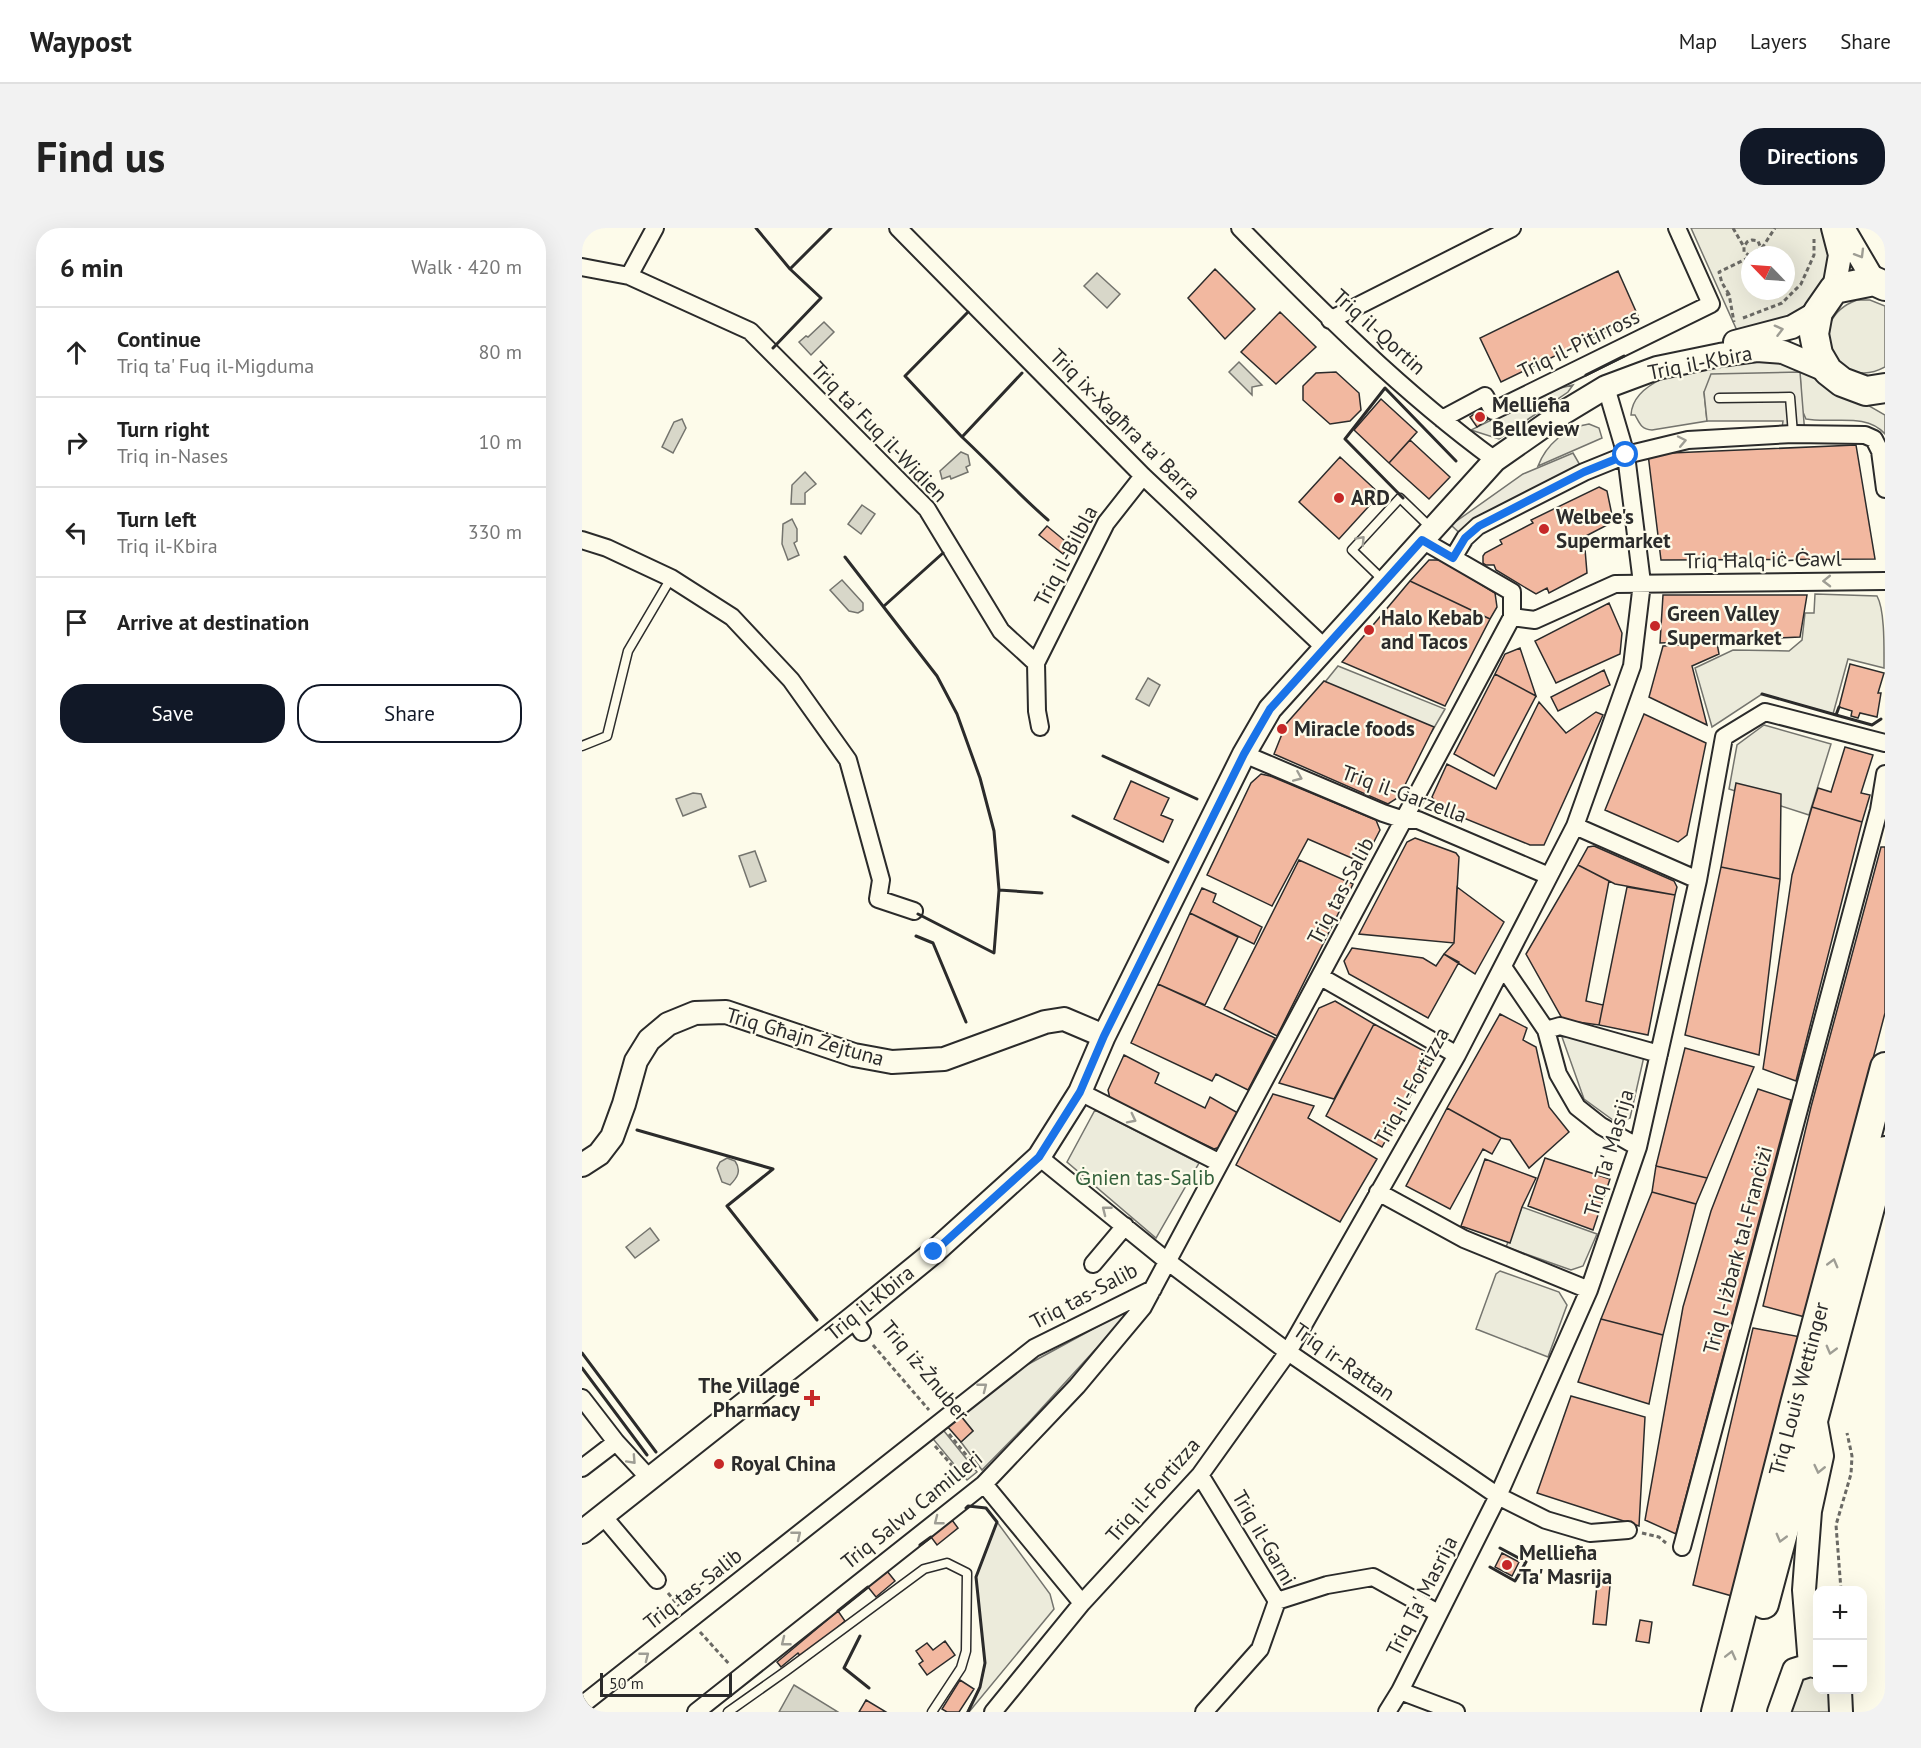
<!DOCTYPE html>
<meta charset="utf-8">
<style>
:root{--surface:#fff;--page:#f2f2f2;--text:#222;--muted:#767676;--line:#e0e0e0;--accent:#111827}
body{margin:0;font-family:"PT Sans",sans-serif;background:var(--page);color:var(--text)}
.controls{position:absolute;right:18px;bottom:18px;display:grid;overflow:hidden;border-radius:12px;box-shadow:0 6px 24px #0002}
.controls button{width:54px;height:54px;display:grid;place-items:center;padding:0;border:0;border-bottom:2px solid var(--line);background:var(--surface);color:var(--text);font:30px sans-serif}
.compass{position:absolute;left:1159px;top:18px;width:54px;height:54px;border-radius:50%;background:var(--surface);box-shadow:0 6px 24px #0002;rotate:295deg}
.scale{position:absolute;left:18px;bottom:15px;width:132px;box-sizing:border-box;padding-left:6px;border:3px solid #2b2b2b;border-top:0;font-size:16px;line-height:21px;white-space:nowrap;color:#2b2b2b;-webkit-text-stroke:4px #fdfbea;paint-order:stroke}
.stop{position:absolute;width:18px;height:18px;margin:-14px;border:4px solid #1a73e8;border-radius:50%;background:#fff}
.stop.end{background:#1a73e8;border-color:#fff;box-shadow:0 2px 6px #0008}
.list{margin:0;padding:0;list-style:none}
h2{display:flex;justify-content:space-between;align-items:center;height:78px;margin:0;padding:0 24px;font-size:26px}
h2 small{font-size:20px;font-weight:400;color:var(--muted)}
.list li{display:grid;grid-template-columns:39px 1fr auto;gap:18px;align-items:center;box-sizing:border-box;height:90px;padding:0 24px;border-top:2px solid var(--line)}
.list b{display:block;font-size:22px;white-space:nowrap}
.list p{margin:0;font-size:20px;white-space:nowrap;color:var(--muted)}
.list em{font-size:20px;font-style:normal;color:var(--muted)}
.actions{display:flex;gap:12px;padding:18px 24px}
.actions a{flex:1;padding:14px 0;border:2px solid var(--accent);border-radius:24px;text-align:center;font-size:21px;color:var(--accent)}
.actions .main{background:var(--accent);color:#fff}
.icon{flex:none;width:33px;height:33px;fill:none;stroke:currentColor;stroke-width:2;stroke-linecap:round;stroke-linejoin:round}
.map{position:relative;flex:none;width:1303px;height:1484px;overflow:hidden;border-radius:24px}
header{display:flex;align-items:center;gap:36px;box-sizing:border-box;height:84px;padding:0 30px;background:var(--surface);border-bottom:2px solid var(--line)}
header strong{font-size:28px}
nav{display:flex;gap:33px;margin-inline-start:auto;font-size:21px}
.intro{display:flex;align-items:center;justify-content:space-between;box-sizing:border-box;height:144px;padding:0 36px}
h1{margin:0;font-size:42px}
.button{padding:15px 27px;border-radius:24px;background:var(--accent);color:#fff;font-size:21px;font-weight:700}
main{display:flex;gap:36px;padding:0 36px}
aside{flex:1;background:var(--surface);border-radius:24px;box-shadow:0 6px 24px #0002}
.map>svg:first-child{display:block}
.green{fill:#ecebdb;stroke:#74746e;stroke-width:1.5;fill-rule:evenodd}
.parking{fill:#eceadb;stroke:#74746e;stroke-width:1.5}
.water{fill:#d8d7c9;stroke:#74746e;stroke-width:1.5}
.building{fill:#f2b8a0;stroke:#2b2b2b;stroke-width:1.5}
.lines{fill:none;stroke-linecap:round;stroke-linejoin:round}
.lane-casing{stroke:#2b2b2b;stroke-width:11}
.street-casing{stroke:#2b2b2b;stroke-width:20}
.secondary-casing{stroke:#2b2b2b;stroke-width:26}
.highway-casing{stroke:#2b2b2b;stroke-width:32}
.path{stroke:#6a6964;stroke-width:3;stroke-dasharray:4.5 3;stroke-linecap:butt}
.lane{stroke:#fdfbea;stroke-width:8}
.street{stroke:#fdfbea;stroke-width:16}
.secondary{stroke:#fdfbea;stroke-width:22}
.highway{stroke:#fdfbea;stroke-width:28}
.wall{stroke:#2b2b2b;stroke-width:3}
.oneway{stroke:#9e9d94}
.route{stroke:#1a73e8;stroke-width:8}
.poi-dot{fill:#c62828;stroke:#fdfbea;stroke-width:2}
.labels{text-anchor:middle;stroke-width:4.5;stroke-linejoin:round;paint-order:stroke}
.street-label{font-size:21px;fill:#2b2b2b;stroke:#fdfbea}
.poi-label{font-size:21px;font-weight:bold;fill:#2b2b2b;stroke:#fdfbea;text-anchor:start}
.park-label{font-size:21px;fill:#34623c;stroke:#fdfbea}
</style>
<header>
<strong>Waypost</strong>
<nav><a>Map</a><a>Layers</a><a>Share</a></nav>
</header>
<div class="intro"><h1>Find us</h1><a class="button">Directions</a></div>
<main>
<aside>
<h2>6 min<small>Walk · 420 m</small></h2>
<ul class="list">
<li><svg class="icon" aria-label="ahead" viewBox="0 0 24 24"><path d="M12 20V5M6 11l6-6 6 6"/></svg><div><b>Continue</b><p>Triq ta' Fuq il-Migduma</p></div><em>80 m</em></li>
<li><svg class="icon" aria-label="right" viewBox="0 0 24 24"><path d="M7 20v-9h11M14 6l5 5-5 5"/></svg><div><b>Turn right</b><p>Triq in-Nases</p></div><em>10 m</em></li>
<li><svg class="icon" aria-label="left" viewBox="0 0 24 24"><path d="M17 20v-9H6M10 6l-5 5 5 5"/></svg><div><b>Turn left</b><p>Triq il-Kbira</p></div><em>330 m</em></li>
<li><svg class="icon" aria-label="arrive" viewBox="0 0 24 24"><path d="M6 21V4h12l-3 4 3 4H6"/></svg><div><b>Arrive at destination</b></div></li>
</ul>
<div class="actions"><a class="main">Save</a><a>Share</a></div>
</aside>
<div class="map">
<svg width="1303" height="1484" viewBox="0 0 1303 1484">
<rect width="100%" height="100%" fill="#fdfbea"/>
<!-- green -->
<path class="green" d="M1109,0h132l7,14 -2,37 -29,35 -60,21zM1168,27h36v36h-36z
M1275,72h13l15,6v61c-49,27 -85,-46 -28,-67z
M1154,130l59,5 90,52v19c-19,-22 -53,-10 -79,-15l-4,-9 -2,-37 -96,19 3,29 -55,9c-11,-1 -12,-6 -17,-15h-4c2,-40 74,-49 105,-57z
M991,157l-5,7 -69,47 -28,-9 81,-40z
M1007,196l10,4 3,10 -64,28c8,-21 28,-39 51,-42z
M1233,366l62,2c8,14 7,53 7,72l-36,-9 -15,55 -71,-20 -50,33 -17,-59 38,-18 56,1 13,-11 3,-27h9z
M756,438l107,43 -14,24 -110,-46z
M1182,497l67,19 -22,71 -80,-26 8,-44z
M1002,808l61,16 -15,66 -13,5 -33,-24 -22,-62z
M513,882l104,53 -43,75 -89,-76z
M940,979l75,27 -14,32 -12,4 -65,-23z
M918,1043l59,21 8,13 -19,52 -72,-28 20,-55z
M553,1078l-105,115 -48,49 -21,-28 12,-11 -13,-16 65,-49z
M358,1198l37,46 -10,8 -38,-46z
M415,1294l53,72 4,15 -85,103h-2l13,-25 5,-22 -9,-88z
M1235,1443l1,19h13l3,5 -5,17h-39l10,-38z"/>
<!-- parking -->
<path class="parking" d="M1218,144l5,63h-24l2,-14h-76l-3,-29 7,-18z
M991,225l11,19 -119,66 -14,-13 72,-51z"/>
<!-- water -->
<path class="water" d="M515,45l23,21 -13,14 -23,-22z
M242,94l10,10 -23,23 -12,-13 7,-6 2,1z
M657,134l23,23 -10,2v8l-23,-23z
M100,191l4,9 -13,25 -11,-6 12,-25z
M379,224l7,3 2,10 -4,2 2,5 -17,7 -1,-3 -8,3 -2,-8z
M223,244l11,12 -11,9v11h-14l1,-19z
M280,277l13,9 -14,20 -13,-10z
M210,291l5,10v12l-3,2 5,12 -11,5 -6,-16 1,-20z
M260,352l21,23v7l-5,3 -9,-2 -19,-21z
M566,450l12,7 -11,21 -13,-7z
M111,565l8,1 5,13 -23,9 -7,-17z
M173,623l11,30 -16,6 -11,-31z
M145,930l8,3c7,10 2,17 -5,24l-8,-3 -5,-14 3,-6z
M68,1000l9,12 -24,18 -9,-11z
M212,1457l44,27h-59z"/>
<!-- building -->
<path class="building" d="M633,41l40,40 -30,30 -37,-41z
M1036,43l20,45 -137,66 -21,-44z
M698,84l36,35 -40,37 -35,-32z
M754,144l23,21 2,17 -11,11 -20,3 -27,-24v-14l13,-13z
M799,171l36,33 -28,31 -35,-33z
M901,180l7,10 -13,9 -7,-10z
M828,212l40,37 -21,22 -40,-36z
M1274,217l19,114 -214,1 -13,-106z
M758,229l40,37 -41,45 -40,-37z
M1017,259l8,4 5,24 -2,2 3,5 -29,15 3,36 -38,20 -2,-5 -11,6 -40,-24 -2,-5h-8l-3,-2v-7l2,-3 17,-9 -2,-4 33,-17 -2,-3z
M465,298l23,19 -7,9 -24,-19z
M847,332h12l54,33 2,14 -7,12 -80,-38z
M828,353l80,38 -45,87 -103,-44z
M1081,367h144l-7,42 -140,6z
M1027,375l13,30 -2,21 -64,29 -21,-42z
M1135,415l2,11 -27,12 15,59 -58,-28 14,-51z
M938,420l16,48 -41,-22 10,-20z
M1268,436l34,9 -6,20h3l-4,24 -17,-4 -2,5 -7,-2 1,-5 -13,-4z
M1022,442l6,15 -52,26 -7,-14z
M913,446l41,22 -42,80 -40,-22z
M742,453l110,46 -35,70 -11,7 -114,-50 12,-30z
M957,474l27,31 30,-21 7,3 -59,130h-14l-91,-37 -7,-11 15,-33 49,25z
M1062,486l62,29 -19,92 -9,7 -73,-32z
M1263,519l28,8 -12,38 9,2 -8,27 -50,-15 6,-19 13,4z
M679,546l9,2 106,44 4,10 -17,33 -55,-24 -36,67 -65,-31 44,-92z
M549,553l38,17 -8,17 12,5 -10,22 -49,-23z
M1154,555l45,11 -1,85 -59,-12z
M1230,579l50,15 -66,259 -33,-12 29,-194z
M833,610l41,15 3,4 -5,86 -95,-9 48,-92z
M1012,618l80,35 3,6 -2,8 -60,-11 -37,-19 10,-18z
M1299,619h4v166l-80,304 -42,-11 48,-199z
M717,632l54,24 -76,152 -53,-27z
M996,637l31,16 -23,120 17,4 -4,20 -36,-5 -37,-66z
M1139,639l59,12 -21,176 -74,-20z
M875,659l47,35 -29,52 -31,-20 10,-11z
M1045,659l48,8 -27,140 -49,-10z
M620,660l14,6 -3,8 49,25 -8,17 -64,-31z
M608,685l48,24 -33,68 -47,-21z
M770,720l71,10 13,8 8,-12 15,8 -31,56 -79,-44 -5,-13z
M576,756l117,54 -27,52 -32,-16 -4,7 -81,-38z
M753,773l39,23 -40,75 -55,-16 40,-75z
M918,786l27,14 -4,12 13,7 13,60 20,25 -40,36 -19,-28 -9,-2 -54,-30z
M792,796l52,28 2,12 -46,83 -56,-31z
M1103,820l69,19 -47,111 -51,-12z
M542,827l35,18 -4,10 50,25 5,-11 28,16 -18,34 -6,2 -104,-50 -2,-9z
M1176,861l33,11 -115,434 -31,-14 38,-213 28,-96z
M691,866l41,12 -6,12 69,41 -37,63 -104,-57z
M865,880l54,30 -9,16 -9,-5 -33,60 -44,-23z
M963,930l65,21 -17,51 -65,-24z
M903,931l51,19 -14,29 -12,36 -49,-17z
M1074,938l51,12 -11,26 -44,-12z
M1070,964l44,12 -33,131 -62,-16z
M1019,1091l62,16 -14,69 -71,-22z
M1171,1100l48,9 -69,259 -39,-11z
M989,1168l74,21 -6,109 -102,-33z
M378,1187l13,16 -12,11 -14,-16z
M370,1292l6,8 -21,17 -6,-8z
M920,1325l17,9 -7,14 -17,-9z
M305,1343l8,10 -19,16 -8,-10z
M1016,1347l13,1 -5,49 -13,-1z
M256,1383l7,10 -43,37 -4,-5 -17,14 -4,-5z
M1058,1392l12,2 -3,21 -13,-2z
M363,1413l10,14 -28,20 -8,-11 4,-3 -7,-10 11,-8 6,7z
M378,1452l14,9 -15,23h-12l-5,-3z
M284,1472l20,12h-27z"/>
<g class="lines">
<!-- lane casing -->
<g class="lane-casing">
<path id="lane" d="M1137,170l71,-1 3,37
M802,353l-32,-31 48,-52 31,30
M0,518l25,-10 21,-85 43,-73
M146,1484l58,-41 138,-102 23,-6 20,10 -1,78 -5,17 -29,44"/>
</g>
<!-- street casing -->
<g class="street-casing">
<path id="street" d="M316,0l245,248 181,171
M658,0c80,82 162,164 255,232
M0,39l47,9 121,55 177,178 74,122 35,32 1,48 3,16
M47,48l26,-48
M748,92l182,-92
M860,191l43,-23 8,15 218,-107 -34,-76
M0,312l25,8 64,30 61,39 59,63 57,80 33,120 -3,19 36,12
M871,330l12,-20 13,-12 106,-54 42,-17 62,-15 105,-6 72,1 9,4 6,12 5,38
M930,389l23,3 80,-36 270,-3
M454,435l70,-140 37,-47
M662,526l139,59 21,7h14l131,56
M993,598l123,54
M921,739l43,63 12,44 19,33 24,19 37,21
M739,749l136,78
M964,802l14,-4 99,28
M498,864l140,71
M457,929l128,104 121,91 210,144 48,24 44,13 38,-3
M796,964l86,47 125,51
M511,1036l32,-38
M271,1090l9,14
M0,1170l34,44 33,36
M0,1240l34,-26
M618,1247l77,126 -17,48 -56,63
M402,1256l98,119
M21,1288l54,64
M1100,1319l197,-737 6,-36
M695,1373l50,-16 46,-8 65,36
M818,1463l56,21
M0,1477l452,-357 119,-59
M114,1484l288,-228 93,-98 66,-79 369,-690v-25l-90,-52
M411,1484l89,-109 118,-128 88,-123 169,-297 118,-229 57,-160 10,-83 -16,-128 -20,-68
M805,1484l13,-21 98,-195 91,-206 49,-143 60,-267 26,-143 41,-25 120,31"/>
</g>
<!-- secondary casing -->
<g class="secondary-casing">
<path id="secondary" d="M1251,0l7,27 -6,34
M1261,0l31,53
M1153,114l57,-15 26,-15
M0,937l17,-11 13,-17 12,-33 12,-43 13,-21 19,-16 27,-11 31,-1 128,43 38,7 52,-3 101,-37 19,-3 40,17
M0,1304l271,-214 81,-66 105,-95 41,-65 24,-56 140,-282 26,-45 225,-249 63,-44 48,-29 51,-19 63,-13 37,-5 26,2 45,19
M1228,1437l-6,-75 6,-79 12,-55 -7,-39
M1258,1462l1,22
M1197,1484l15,-42 16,-5 8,2"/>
</g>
<!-- highway casing -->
<g class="highway-casing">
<path id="highway" d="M1303,58l-11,-5 -40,8 -16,23 -4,22 4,20 10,17 14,11 24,9 19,-3
M1182,1376l121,-453
M1134,1484l79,-308 90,-337"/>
</g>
<!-- path -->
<path class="path" d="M1151,0l11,19
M1180,20l13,-20
M1168,28l-6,-4v-5l3,-5 5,-2 6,1 2,5 -3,9
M1147,66l-7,-11 -3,-11 31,-15
M1144,67l3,-1 5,28
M1161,90l39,-15 19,-19 13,-29v-16
M291,1117l56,65
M367,1206l28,34
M353,1218l29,33
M1060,1305l17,4 7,6
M1259,1362l-5,-65 15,-51 1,-18 -5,-23
M86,1365l11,13
M118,1404l30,33"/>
<!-- lane -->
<use href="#lane" class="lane"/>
<!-- street -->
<use href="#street" class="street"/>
<!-- secondary -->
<use href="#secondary" class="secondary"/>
<!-- highway -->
<use href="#highway" class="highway"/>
<!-- wall -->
<path class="wall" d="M174,0l34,41 31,29 -48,50
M208,41l41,-41
M386,84l-63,64 57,61 60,-64
M1004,147l38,-19
M380,209c29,27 56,57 86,83
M821,270l-58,-59 40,-51 71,73
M263,329l92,119 20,38 23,64 14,53 5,59 -5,63 -76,-39
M302,378l59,-53
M1180,466l74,21
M1257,479l-3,8 36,10 9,-6
M521,528l94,43
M491,588l95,46
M417,662l43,3
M334,708l17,7 33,79
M55,902l136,39 -46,37 90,114
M0,1125l74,99
M0,1140l65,87
M384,1280l2,-2 18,2 11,14 -21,55 9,86 -5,24 -12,25
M338,1317l11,-8
M908,1339l25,14 11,-19 -26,-14
M256,1383l30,-24
M278,1408l-16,32 25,20"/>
</g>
<!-- one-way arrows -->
<defs><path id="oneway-chevron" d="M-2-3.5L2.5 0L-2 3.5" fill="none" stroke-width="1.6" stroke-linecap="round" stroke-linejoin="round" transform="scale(1.5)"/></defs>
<g class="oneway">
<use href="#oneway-chevron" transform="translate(1278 26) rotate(59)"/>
<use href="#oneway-chevron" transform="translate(1197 102) rotate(-15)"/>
<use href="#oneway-chevron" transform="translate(1100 213) rotate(-12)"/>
<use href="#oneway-chevron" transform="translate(779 312) rotate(-47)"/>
<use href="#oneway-chevron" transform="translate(1245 353) rotate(179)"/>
<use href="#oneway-chevron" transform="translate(716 549) rotate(23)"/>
<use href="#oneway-chevron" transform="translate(550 891) rotate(27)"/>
<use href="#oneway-chevron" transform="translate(524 982) rotate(-142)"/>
<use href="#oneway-chevron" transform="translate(1251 1035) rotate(-75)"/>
<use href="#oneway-chevron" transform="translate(1249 1122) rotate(105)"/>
<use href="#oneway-chevron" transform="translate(401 1159) rotate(-38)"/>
<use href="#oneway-chevron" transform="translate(50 1232) rotate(47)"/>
<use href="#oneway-chevron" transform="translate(1237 1241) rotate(103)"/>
<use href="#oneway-chevron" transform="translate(356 1293) rotate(142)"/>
<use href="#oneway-chevron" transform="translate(215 1307) rotate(-39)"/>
<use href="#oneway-chevron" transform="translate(1199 1310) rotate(105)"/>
<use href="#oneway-chevron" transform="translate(203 1414) rotate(142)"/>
<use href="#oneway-chevron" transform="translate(1149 1427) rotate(-76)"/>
<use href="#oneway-chevron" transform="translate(63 1428) rotate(-38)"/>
</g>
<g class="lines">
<!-- route -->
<path class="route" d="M352,1024l105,-95 41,-65 24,-56 140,-282 26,-45 152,-169 31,18 12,-20 14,-12 105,-54 42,-17"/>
</g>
<!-- markers -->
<g class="poi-dot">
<circle cx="898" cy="189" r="6"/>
<circle cx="757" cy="270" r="6"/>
<circle cx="962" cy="301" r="6"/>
<circle cx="1073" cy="398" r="6"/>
<circle cx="787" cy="402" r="6"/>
<circle cx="700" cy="501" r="6"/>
<path d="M227 1161h6v6h6v6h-6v6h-6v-6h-6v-6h6z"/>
<circle cx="137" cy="1236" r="6"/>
<circle cx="925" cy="1337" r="6"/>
</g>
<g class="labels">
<!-- street labels -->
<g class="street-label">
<text transform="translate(797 104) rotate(42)" y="7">Triq il-Qortin</text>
<text transform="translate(997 116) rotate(-26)" y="7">Triq il-Pitirross</text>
<text transform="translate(1118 135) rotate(-11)" y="7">Triq il-Kbira</text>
<text transform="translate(543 196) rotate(45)" y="7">Triq ix-Xagħra ta' Barra</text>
<text transform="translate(297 204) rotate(46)" y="7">Triq ta' Fuq il-Widien</text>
<text transform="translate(484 328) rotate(-62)" y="7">Triq il-Bilbla</text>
<text transform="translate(1181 332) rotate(-1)" y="7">Triq Ħalq iċ-Ċawl</text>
<text transform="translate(822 566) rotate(20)" y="7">Triq il-Garzella</text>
<text transform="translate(759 663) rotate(-62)" y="7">Triq tas-Salib</text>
<text transform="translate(223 809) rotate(16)" y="7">Triq Għajn Żejtuna</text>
<text transform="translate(830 858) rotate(-61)" y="7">Triq il-Fortizza</text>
<text transform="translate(1027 925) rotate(-74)" y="7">Triq Ta' Masrija</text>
<text transform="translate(1156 1022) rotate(-75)" y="7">Triq l-Iżbark tal-Franċiżi</text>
<text transform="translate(502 1068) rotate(-28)" y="7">Triq tas-Salib</text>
<text transform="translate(288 1075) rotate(-39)" y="7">Triq il-Kbira</text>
<text transform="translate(762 1134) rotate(35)" y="7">Triq ir-Rattan</text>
<text transform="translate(343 1143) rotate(50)" y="7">Triq iż-Żnuber</text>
<text transform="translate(1217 1161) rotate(-75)" y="7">Triq Louis Wettinger</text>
<text transform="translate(571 1262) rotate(-49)" y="7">Triq il-Fortizza</text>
<text transform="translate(330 1282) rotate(-39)" y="7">Triq Salvu Camilleri</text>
<text transform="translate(682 1310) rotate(60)" y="7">Triq il-Garni</text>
<text transform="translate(111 1361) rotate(-38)" y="7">Triq tas-Salib</text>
<text transform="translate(840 1368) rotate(-63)" y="7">Triq Ta' Masrija</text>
</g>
<!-- poi labels -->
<g class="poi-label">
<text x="910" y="184">Mellieħa<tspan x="910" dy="24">Belleview</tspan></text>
<text x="769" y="277">ARD</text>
<text x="974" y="296">Welbee's<tspan x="974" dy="24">Supermarket</tspan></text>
<text x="1085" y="393">Green Valley<tspan x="1085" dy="24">Supermarket</tspan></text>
<text x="799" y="397">Halo Kebab<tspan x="799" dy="24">and Tacos</tspan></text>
<text x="712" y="508">Miracle foods</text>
<text x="218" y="1165" text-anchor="end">The Village<tspan x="218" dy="24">Pharmacy</tspan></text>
<text x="149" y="1243">Royal China</text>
<text x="937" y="1332">Mellieħa<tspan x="937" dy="24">Ta' Masrija</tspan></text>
</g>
<!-- park labels -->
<g class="park-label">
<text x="563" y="957">Ġnien tas-Salib</text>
</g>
</g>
</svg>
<div class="controls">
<button>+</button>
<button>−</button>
</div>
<svg class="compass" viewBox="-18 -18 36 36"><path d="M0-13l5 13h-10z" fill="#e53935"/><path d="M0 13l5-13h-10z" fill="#767676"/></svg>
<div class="scale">50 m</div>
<div class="stop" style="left:1044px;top:227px"></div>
<div class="stop end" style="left:352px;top:1024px"></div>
</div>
</main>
